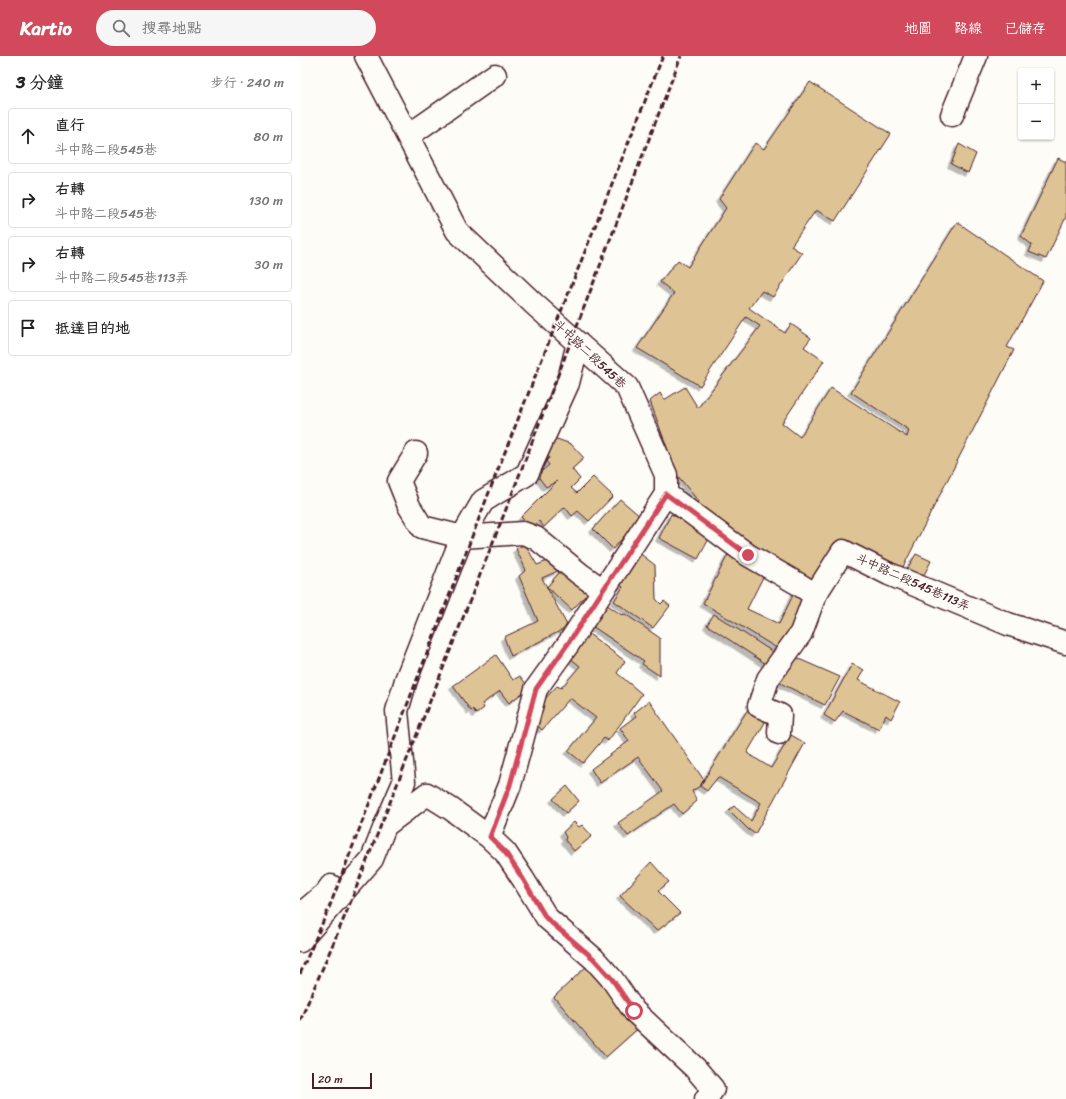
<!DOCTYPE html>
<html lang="zh-TW">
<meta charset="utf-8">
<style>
:root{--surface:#fff;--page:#f6f6f6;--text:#222;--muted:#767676;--line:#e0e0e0;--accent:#d1495b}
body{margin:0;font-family:Sriracha,"LXGW WenKai TC",sans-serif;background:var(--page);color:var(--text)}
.controls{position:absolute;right:12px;top:12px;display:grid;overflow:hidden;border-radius:4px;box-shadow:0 1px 3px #0004}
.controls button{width:36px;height:36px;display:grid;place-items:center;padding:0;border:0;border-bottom:1px solid var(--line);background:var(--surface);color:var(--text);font:20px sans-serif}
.scale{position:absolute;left:12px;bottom:10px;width:60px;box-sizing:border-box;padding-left:4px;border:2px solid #4a1f2b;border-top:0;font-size:11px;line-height:14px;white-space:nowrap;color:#4a1f2b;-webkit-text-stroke:3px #fdfcf7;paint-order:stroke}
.stop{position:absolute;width:12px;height:12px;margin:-9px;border:3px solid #d1495b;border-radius:50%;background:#fff}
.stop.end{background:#d1495b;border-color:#fff;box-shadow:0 1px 4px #0008}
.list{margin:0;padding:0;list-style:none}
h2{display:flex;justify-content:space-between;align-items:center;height:52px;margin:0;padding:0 16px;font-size:17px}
h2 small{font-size:13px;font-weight:400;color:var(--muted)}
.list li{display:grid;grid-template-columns:26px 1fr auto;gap:12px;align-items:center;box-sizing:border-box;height:56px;margin:0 8px 8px;padding:0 8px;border:1px solid var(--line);border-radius:4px}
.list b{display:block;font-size:15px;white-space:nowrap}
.list p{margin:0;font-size:13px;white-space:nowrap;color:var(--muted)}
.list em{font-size:13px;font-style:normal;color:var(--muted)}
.icon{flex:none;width:22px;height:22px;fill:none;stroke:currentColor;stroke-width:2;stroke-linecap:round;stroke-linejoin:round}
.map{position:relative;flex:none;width:766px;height:1043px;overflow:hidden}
header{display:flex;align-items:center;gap:24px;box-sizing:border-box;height:56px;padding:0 20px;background:var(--accent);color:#fff}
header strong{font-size:19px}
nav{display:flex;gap:22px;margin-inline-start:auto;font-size:14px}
.search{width:280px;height:36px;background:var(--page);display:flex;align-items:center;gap:10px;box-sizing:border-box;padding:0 14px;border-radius:22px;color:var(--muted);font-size:15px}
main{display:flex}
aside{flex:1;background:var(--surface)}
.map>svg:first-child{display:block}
.building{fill:#dec494;stroke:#4a1f2b;filter:url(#shadow)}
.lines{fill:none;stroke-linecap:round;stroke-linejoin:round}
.minor-casing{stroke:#4a1f2b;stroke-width:25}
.minor{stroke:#fdfcf7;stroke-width:22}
.rail{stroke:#4a1f2b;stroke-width:3;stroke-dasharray:6 3;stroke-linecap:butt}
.route{stroke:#d1495b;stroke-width:5}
.labels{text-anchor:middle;stroke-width:3;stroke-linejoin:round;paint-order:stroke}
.street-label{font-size:12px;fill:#4a1f2b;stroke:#fdfcf7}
</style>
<header>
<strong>Kartio</strong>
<div class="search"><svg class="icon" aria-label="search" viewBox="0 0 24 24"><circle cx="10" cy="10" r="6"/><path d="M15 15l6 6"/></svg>搜尋地點</div>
<nav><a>地圖</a><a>路線</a><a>已儲存</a></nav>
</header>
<main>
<aside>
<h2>3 分鐘<small>步行 · 240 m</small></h2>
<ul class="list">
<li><svg class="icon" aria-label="ahead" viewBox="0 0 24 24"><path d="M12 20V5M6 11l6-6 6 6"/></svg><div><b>直行</b><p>斗中路二段545巷</p></div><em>80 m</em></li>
<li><svg class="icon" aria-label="right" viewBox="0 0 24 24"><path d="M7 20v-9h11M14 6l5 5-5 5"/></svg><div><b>右轉</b><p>斗中路二段545巷</p></div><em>130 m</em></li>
<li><svg class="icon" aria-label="right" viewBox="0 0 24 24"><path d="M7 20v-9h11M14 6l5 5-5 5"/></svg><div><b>右轉</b><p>斗中路二段545巷113弄</p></div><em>30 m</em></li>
<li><svg class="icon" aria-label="arrive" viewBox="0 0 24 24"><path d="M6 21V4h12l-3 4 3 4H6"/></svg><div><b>抵達目的地</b></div></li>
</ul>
</aside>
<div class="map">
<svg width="766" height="1043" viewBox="0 0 766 1043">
<defs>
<filter id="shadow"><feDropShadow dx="-3.5" dy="3.5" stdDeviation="0" flood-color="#0004"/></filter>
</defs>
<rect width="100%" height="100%" fill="#fdfcf7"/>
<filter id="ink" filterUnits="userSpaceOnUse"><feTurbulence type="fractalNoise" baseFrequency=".025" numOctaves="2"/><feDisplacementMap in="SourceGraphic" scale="8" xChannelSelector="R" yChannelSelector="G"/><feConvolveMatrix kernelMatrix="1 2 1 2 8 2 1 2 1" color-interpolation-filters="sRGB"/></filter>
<g filter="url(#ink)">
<!-- building -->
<path class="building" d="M510,26l81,52 -56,87 -19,-11 -25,36 11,7 -29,44 -11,-6 -13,17 36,25 6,-9 20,14 -7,9 20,14 -42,62 18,14 31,-49 76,49 2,-7 -58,-38 106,-170 86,59 -36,66 7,3 -111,217 -63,-26 -30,41 -116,-74 5,-6 -22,-27 -27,-74 10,-8 4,7 21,-13 13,21 62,-82 -14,-9 -46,69 -63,-38 37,-55 -14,-11 18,-22 10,7 38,-59 -7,-9 36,-56 9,6z
M659,88l17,10 -8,19 -17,-9z
M758,102l8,4v55l-20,42 -17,-7 3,-7 -11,-9z
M254,382l17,6 13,14 -12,11 8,10 -9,9 6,5 16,-16 20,19 -24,25 -11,-10 -6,5 -7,-9 -21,20 -5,-6 -7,7 -11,-11 36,-36 -11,6 -9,-12 12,-10 -3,-4 3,-3 -1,-3z
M320,443l21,18 -28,32 -20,-20z
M371,458l40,21 -13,24 -39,-21z
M225,488l12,21 16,-6 5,12 -16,7 26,49 -57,29 -7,-19 34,-16 -19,-45 7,-6 -10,-21z
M432,491l35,22 -20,40 32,15 17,-35 15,7 -27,53 -9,-2 -72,-44z
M334,493l21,16 1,34 5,5 3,-3 6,5 -17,22 -39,-27 9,-14 -10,-8z
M616,498l15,7 -8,16 -16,-8z
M263,512l26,24 -17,18 -25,-23z
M300,544l22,15 3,-1 35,24v38l-18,-12 2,-3 -58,-39z
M414,558l59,38 -7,12 -59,-39z
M281,572l44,33 -8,12 25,21 -34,47 -4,-3 -21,25 -15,-12 28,-33 -26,-20 -28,32 -8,-9 5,-16 18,-19 4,2 19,-22 -15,-12z
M196,599l17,25 7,-4 9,12 -20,15 -9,-12 -18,13 2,4 -8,6 -3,-5 -2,2 -18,-25z
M492,600l48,21 -15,28 -47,-23z
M552,608l12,6 -6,10 42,22 -9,17 -5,-4 -7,14 -36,-18 -8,11 -11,-7z
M349,645l55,79 -4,6 -8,5 5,10 -15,13 -8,-10 -46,32 -10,-13 45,-32 -25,-34 -38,26 -9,-14 38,-28 -9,-13 16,-12 -2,-3z
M448,653l19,10 -20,34 24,15 20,-33 14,8 -50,91 -7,-5 -19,-19 5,-4 17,15 10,-18 -43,-26 -11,14 -7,-5z
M267,730l12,15 -13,12 -13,-14z
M274,766l5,5 3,-2 10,11 -18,15 -9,-11 1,-3 -3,-5z
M351,806l18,20 -11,9 22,22 -23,18 -37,-35z
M289,908l54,60 -37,33 -52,-60z"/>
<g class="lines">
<!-- minor casing -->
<g class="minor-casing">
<path id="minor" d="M66,0l91,175 77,73 93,83 39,88v19l-97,149 -33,46 -26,96 -21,52 16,15 18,27 24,39 47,41 18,20 22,32 61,57 18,21 -7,10
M652,59l24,-59
M108,80l87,-61
M116,397l-17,28 10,25 13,21 40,10 61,-4 13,5 44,36 23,16
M366,438l82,61 52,30 15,10 28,-44 46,23 119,50 58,19
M479,677l1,-18 -21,-9 9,-27 33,-46 14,-38
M86,769l41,-31 24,15 38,28
M0,859l26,-22 5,-7
M0,885l72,-82 13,-33 19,-44 -7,-71 9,-31 56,-143 21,-36 44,-27 41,-91 10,-40"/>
</g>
<!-- minor -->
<use href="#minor" class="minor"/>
<!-- rail -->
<path class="rail" d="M0,918l29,-66 164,-426 170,-426
M0,965l47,-110 165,-417 169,-438"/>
</g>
</g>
<g class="lines" filter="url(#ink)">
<!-- route -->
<path class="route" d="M334,955l-22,-32 -18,-20 -48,-41 -23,-39 -18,-27 -15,-15 20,-52 26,-96 33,-47 97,-148 82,61"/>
</g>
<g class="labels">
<!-- street labels -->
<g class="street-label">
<text transform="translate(290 298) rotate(43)" y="4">斗中路二段545巷</text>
<text transform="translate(613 526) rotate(24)" y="4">斗中路二段545巷113弄</text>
</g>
</g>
</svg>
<div class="controls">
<button>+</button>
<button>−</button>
</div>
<div class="scale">20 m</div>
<div class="stop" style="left:334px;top:955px"></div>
<div class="stop end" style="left:448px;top:499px"></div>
</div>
</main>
